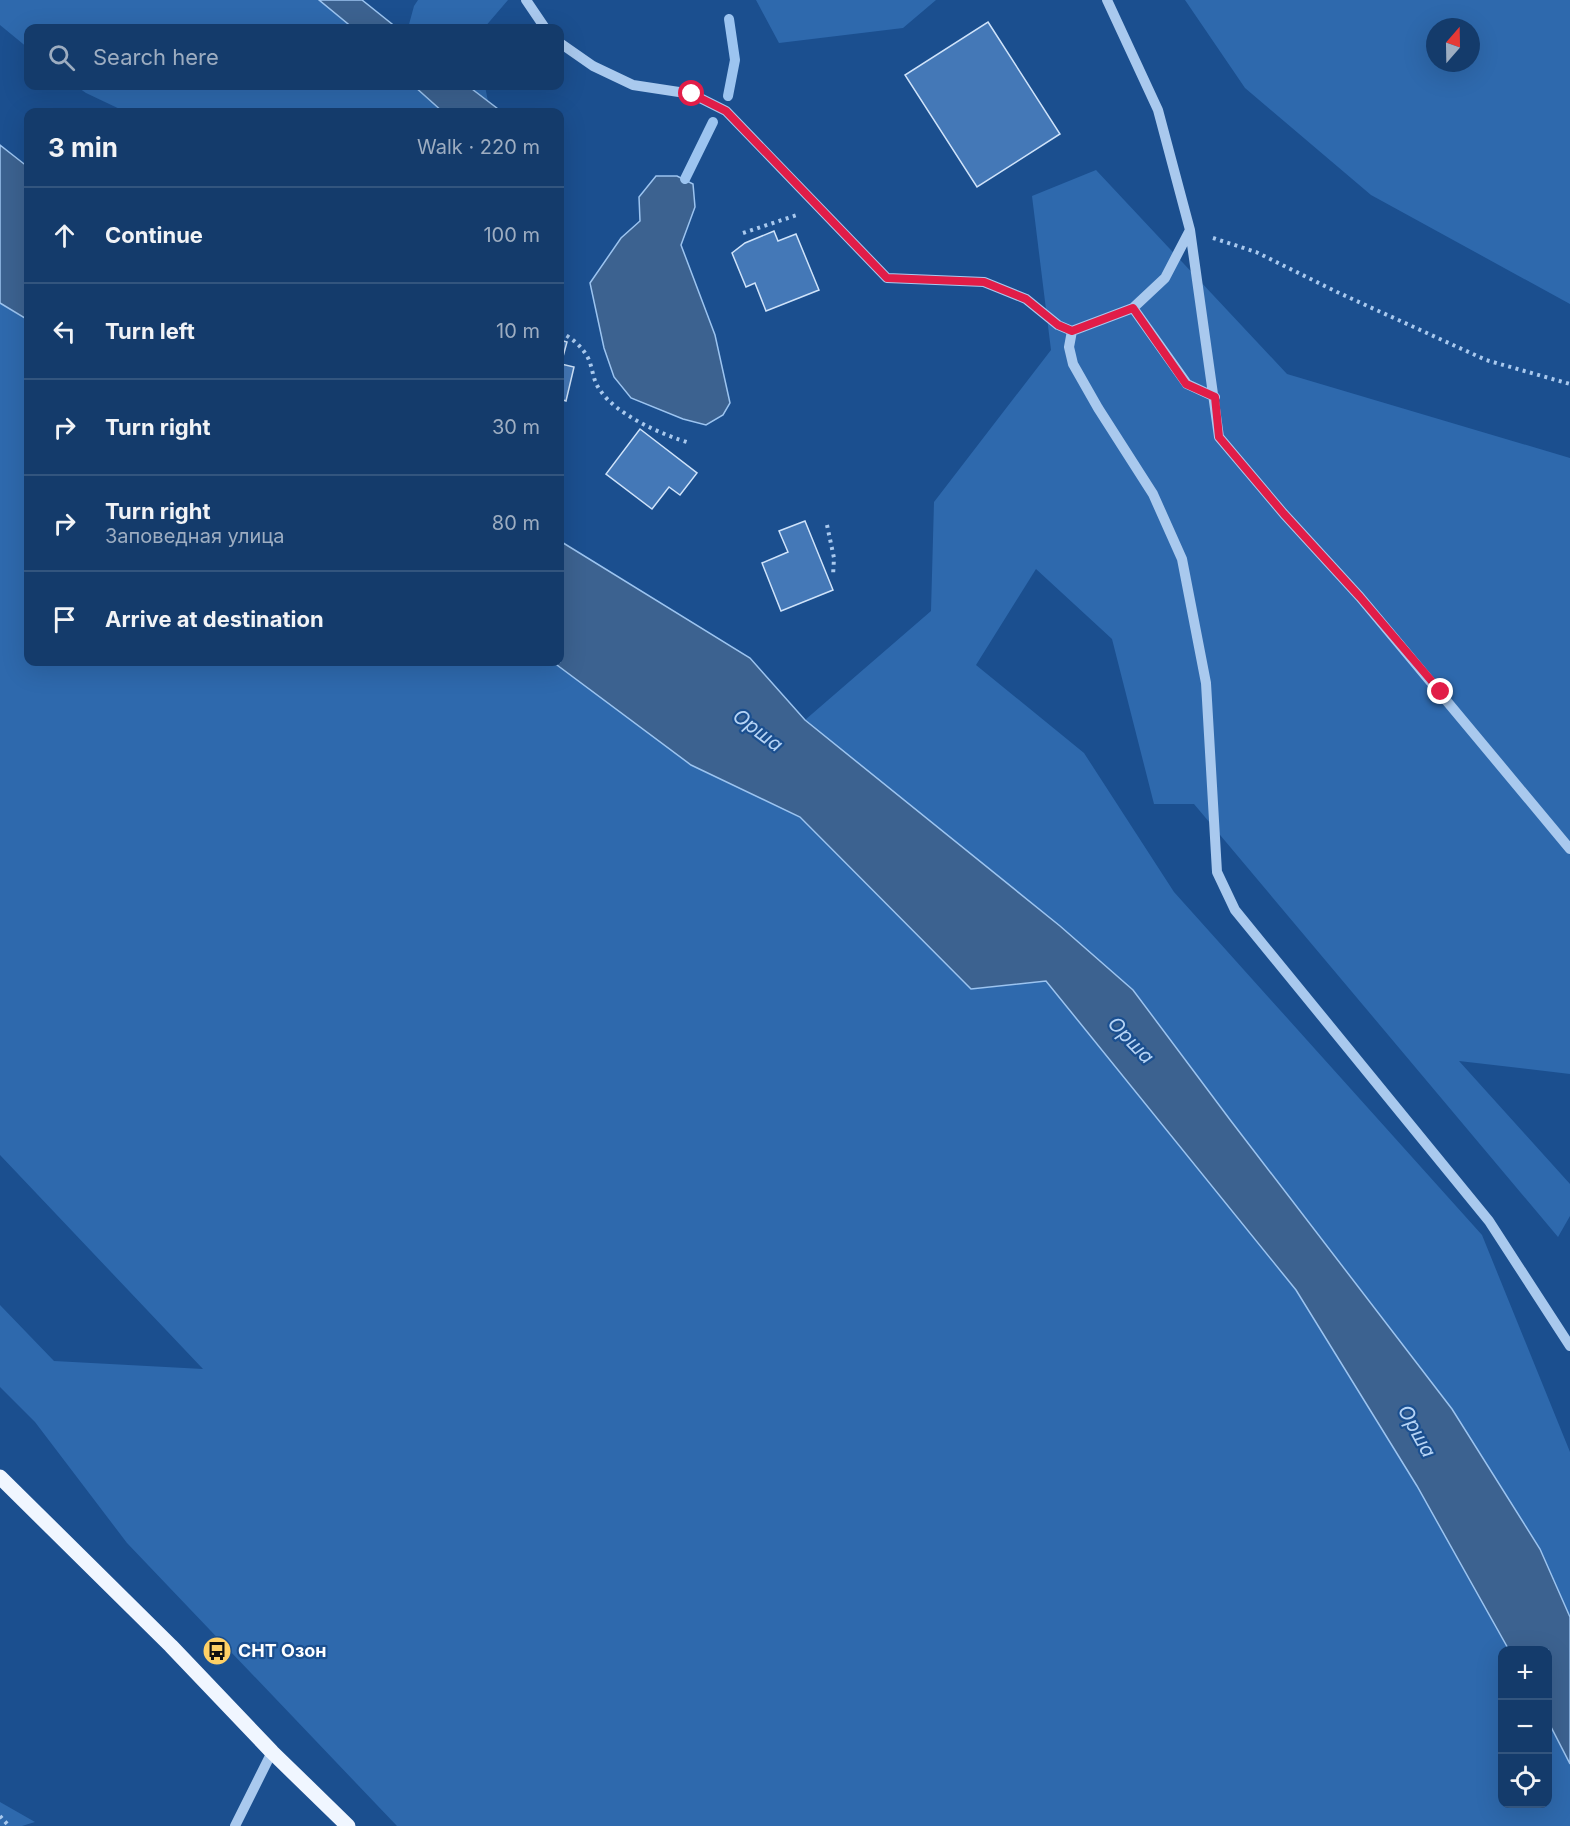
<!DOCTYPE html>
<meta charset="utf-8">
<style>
:root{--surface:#143b6b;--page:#1d4271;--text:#f1f3f6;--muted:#9dadc1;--line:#33557e}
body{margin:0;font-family:Inter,sans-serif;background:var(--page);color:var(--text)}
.controls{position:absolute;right:18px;bottom:18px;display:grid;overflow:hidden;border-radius:12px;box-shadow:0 6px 24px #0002}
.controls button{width:54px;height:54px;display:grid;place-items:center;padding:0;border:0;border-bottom:2px solid var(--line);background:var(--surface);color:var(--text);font:30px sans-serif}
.compass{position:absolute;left:1426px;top:18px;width:54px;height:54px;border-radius:50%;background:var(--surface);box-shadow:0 6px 24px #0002;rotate:20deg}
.stop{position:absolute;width:18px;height:18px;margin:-14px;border:4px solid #e11d48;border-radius:50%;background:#fff}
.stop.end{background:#e11d48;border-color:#fff;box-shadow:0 2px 6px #0008}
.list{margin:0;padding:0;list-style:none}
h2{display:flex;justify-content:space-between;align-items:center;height:78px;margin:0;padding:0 24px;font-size:26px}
h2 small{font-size:20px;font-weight:400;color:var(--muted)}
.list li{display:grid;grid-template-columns:39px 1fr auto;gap:18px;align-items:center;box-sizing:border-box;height:96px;padding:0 24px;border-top:2px solid var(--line)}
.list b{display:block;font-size:22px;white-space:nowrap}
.list p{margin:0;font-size:20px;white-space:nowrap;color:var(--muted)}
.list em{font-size:20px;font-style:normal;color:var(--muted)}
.icon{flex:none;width:33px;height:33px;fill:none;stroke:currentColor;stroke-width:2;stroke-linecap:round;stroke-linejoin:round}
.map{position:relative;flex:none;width:1570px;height:1826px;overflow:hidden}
.search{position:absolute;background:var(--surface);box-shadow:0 6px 24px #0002;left:24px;top:24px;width:540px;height:66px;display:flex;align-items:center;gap:15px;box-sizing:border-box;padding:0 21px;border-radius:12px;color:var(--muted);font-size:22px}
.panel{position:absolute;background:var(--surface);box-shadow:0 6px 24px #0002;left:24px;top:108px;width:540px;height:558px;border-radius:12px}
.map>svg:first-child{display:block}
.green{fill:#2e69ad;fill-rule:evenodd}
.water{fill:#3c6290;stroke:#9cc4f0;stroke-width:1.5}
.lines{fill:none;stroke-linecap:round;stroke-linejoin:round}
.stream{stroke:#9cc4f0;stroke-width:10}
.building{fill:#4478b7;stroke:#cfe3fa;stroke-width:1.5}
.path{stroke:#a9c9ee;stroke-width:4;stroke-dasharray:3 4.5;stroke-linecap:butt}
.minor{stroke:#a9c9ee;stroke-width:10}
.major{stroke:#f0f6ff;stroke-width:15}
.route{stroke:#e11d48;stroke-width:8}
.labels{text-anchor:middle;stroke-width:4.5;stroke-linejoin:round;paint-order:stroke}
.poi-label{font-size:18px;font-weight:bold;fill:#fff;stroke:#1b4f8f;text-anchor:start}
.water-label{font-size:20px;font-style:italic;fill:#b5d3f5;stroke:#1b4f8f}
</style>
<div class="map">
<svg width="1570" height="1826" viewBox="0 0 1570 1826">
<rect width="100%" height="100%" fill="#1b4f8f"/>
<!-- green -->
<path class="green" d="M0,0h318l14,9 21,19h-325v20l-28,-23z
M418,0h90l-24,28h-76l6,-22z
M756,0h180l-33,28 -124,15z
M1185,0h385v304l-199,-109 -126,-107zM1435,27h36v36h-36z
M76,86h409l5,26h-364l-40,-19z
M1096,170l191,204 283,84v616l-111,-13 111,123v32l-12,21 -364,-433h-40l-42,-165 -76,-70 -60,96 108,88 90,139 308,343 88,217v165l-30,-68 -88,-140 -221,-288 -98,-131 -328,-270 126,-109 3,-109 117,-152 -19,-154z
M0,303l28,17v342h525l138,103 109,52 171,172 75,-8 250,309 121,196 92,164h-7v154h46v-83l22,43v62h-1173l-270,-283 -92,-121 -35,-35v-82l54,56 149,8 -203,-214z
M0,1802l35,20 -13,4h-22z"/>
<!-- water -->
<path class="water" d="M319,0h43l35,28h-44z
M414,86h54l34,26h-59z
M0,145l28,22v153l-28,-17z
M656,176h21l16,8 2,23 -14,38 34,90 15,68 -7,12 -17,10 -23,-6 -52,-21 -17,-21 -10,-29 -14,-65 31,-45 19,-17 -1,-24z
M560,541l190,117 55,62 255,206 73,64 98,131 221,288 88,140 30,68v147l-22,-43v-71h-39l-92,-164 -121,-196 -250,-309 -75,8 -171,-172 -109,-52 -138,-103h7z"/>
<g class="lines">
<!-- stream -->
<path class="stream" d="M728,96l7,-36 -6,-41
M685,179l28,-57"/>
</g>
<!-- building -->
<path class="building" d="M988,22l72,112 -83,53 -72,-112z
M774,231l4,10 18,-7 23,56 -53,21 -11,-28 -9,4 -14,-34 13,-10z
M560,340l7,2 -6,22 13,3 -8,34 -6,-2z
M640,429l57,44 -17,22 -11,-8 -17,22 -46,-35z
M805,521l28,69 -52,21 -19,-48 26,-11 -9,-21z"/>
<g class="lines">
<!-- path -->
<path class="path" d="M743,233l54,-18
M1213,238l43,14 81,40 149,68 84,24
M560,332c12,6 23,15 29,28 4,10 4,21 11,30 16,25 63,45 90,53
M827,525l7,33 -1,18
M0,1816l9,10"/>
<!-- minor -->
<path class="minor" d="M526,0l19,28
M1107,0l51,110 32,120 29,207 65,77 76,83 210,252
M560,43l33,23 40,19 59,9 34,17 161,167 97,4 42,17 32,26 14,6 61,-23 32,-30 25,-48
M1133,308l54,76 28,13
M1072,331l-3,16 4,17 25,44 55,86 29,65 24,124 11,189 18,38 254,311 81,125
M235,1826l37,-74"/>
<!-- major -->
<path class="major" d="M0,1477l171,169 101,106 76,74"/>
</g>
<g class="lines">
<!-- route -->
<path class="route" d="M692,94l34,17 161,167 97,4 42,17 32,26 14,6 61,-23 53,76 29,13 4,40 65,77 76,83 81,95"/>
</g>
<!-- icons -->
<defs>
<g id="bus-disc" transform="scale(1.5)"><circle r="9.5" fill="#ffd166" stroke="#1b4f8f"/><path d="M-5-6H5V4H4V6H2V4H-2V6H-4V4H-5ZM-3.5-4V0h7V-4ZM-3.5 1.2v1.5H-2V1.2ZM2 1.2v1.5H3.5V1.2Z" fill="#111"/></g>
</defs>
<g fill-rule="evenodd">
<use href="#bus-disc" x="217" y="1651"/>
</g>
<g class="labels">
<!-- poi labels -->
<g class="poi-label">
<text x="238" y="1657">СНТ Озон</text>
</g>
<!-- water labels -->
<g class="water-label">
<text transform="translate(758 730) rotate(37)" y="7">Орша</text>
<text transform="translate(1131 1040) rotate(46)" y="7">Орша</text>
<text transform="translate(1417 1431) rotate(61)" y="7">Орша</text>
</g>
</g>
</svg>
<div class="controls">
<button>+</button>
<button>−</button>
<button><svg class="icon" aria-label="locate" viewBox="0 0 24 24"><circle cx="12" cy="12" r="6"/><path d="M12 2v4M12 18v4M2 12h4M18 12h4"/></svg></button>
</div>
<svg class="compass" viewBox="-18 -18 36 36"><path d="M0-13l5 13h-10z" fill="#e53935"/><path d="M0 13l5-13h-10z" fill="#9dadc1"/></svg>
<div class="stop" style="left:692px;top:94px"></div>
<div class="stop end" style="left:1441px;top:692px"></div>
<div class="search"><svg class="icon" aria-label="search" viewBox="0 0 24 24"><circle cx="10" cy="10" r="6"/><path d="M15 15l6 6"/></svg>Search here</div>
<section class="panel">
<h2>3 min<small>Walk · 220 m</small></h2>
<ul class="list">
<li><svg class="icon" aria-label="ahead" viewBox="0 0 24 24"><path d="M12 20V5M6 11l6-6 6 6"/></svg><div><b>Continue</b></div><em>100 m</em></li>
<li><svg class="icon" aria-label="left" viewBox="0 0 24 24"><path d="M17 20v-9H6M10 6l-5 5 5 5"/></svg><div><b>Turn left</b></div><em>10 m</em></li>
<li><svg class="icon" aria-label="right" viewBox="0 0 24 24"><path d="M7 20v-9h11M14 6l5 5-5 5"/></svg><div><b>Turn right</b></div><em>30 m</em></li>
<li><svg class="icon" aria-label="right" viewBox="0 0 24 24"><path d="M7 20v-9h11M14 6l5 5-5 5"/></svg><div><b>Turn right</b><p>Заповедная улица</p></div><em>80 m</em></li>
<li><svg class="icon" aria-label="arrive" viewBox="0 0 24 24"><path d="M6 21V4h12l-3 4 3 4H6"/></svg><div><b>Arrive at destination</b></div></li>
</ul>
</section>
</div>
